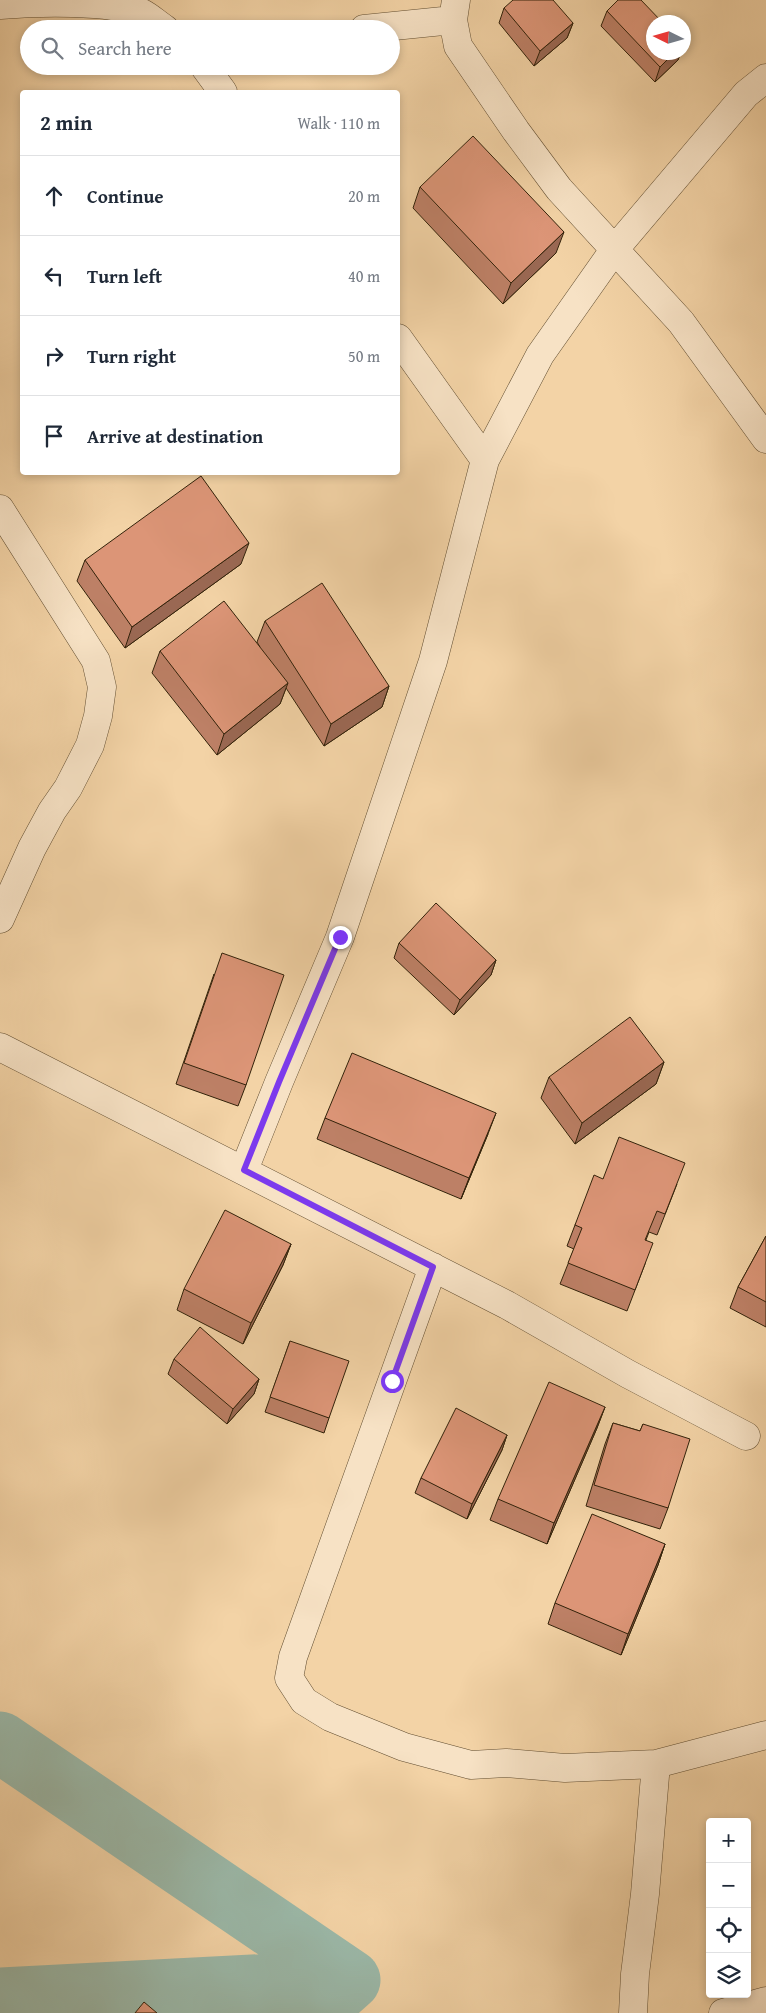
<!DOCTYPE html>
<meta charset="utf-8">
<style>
:root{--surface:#fff;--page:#f2f2f3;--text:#1f2937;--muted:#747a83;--line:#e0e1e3}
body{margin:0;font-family:"Gentium Book Plus",serif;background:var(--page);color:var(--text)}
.controls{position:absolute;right:15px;bottom:15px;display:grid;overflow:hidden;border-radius:5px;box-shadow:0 2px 8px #0003}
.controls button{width:45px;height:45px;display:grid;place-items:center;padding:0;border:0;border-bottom:1px solid var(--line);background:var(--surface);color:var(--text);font:25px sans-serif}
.compass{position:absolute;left:646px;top:15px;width:45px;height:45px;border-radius:50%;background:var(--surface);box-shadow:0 2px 8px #0003;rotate:275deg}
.stop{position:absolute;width:15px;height:15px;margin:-11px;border:4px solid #7c3aed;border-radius:50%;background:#fff}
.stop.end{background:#7c3aed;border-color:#fff;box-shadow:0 1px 5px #0008}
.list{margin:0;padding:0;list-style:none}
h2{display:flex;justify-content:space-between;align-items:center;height:65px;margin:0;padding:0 20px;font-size:21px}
h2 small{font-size:16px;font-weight:400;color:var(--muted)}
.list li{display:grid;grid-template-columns:32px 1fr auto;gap:15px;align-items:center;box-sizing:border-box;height:80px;padding:0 20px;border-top:1px solid var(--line)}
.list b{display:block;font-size:19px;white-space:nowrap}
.list em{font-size:16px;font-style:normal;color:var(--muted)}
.icon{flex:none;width:28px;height:28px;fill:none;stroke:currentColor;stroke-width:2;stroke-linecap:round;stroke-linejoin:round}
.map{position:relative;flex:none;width:766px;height:2013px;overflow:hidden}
.search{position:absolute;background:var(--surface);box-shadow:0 2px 8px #0003;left:20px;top:20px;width:380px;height:55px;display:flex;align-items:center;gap:12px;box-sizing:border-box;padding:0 18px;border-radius:28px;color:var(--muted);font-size:19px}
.panel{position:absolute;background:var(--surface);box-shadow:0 2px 8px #0003;left:20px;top:90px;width:380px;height:385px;border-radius:5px}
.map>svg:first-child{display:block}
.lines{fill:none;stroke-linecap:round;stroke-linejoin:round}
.river{stroke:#9bb8a8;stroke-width:61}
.street-casing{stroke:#624e31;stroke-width:29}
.street{stroke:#f7e2c5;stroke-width:28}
.wall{fill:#bd8066;stroke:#32220a}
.shaded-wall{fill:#9a6853;stroke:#32220a}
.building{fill:#dc9577;stroke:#32220a}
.route{stroke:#7c3aed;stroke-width:6}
</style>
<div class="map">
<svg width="766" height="2013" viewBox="0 0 766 2013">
<rect width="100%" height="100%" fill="#f3d3a6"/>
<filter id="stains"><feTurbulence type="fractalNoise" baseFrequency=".004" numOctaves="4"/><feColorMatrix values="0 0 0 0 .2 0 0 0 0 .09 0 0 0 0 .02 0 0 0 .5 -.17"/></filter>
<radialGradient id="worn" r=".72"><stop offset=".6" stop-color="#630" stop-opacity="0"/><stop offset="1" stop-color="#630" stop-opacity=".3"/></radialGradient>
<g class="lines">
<!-- river -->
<path class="river" d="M0,1742l350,238 -37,33
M0,1998l350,-18"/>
<!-- street casing -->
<g class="street-casing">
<path id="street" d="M456,0l-3,20 5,26 58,85 43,58 122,133 85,117
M0,5c38,-3 109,-5 142,8 8,4 15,11 23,16
M364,29l89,-9
M204,66l19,26
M398,338l87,122
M0,509l96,152 6,26 -4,29 -8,29 -22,43 -16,23 -20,37 -32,71
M0,1047l507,258 121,69 118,62
M244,1170l35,-88 61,-145 93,-276 52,-201 55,-105 74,-105 132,-156 20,-16
M433,1267l-140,390 -4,21 15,23 26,16 74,30 67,18 35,-2 59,5 91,-4 110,-29
M633,2013l2,-39 10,-80 11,-130
M723,2013l43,-12"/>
</g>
<!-- street -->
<use href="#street" class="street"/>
</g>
<!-- wall -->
<path class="wall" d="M504,8l69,15 -6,15 -33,28 -35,-43z
M607,11l47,41h27l-3,8 -23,22 -54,-56z
M420,187l136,66 -53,51 -90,-96z
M85,560l156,4 -116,84 -48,-67z
M265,621l124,65 -7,21 -58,39 -38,-58 -6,16 -63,51 -65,-82 8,-22 100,-4 -3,-5z
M399,943l97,17 -5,15 -37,40 -60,-57z
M214,974l32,111 -8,21 -62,-22z
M664,1062l-8,22 -81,60 -34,-46 8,-21z
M325,1118l163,16 -27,65 -144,-60z
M603,1179l74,5 -20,51 -8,-3 -3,8 -1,24 -18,47 -67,-27 14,-35 -7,-3 8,-21z
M766,1236v91l-36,-19 8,-21z
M291,1244l-8,21 -40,79 -66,-34 7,-21z
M290,1341l39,77 -5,15 -59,-21z
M174,1359l85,20 -5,15 -27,30 -59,-50z
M605,1407l-8,21 -50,116 -57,-24 8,-21z
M613,1423l27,8 3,-7 25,84 -8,21 -74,-23 19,-62z
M507,1435l-5,15 -35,69 -52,-26 6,-15z
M665,1544l-7,21 -37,90 -73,-31 7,-21z"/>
<!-- shaded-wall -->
<path class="shaded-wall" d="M573,23l-6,15 -33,28 6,-15z
M675,52h6l-3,8 -23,22 5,-15z
M564,232l-8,21 -53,51 8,-21z
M249,543l-8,21 -116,84 7,-21z
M288,683l-8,21 -63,51 7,-21z
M389,686l-7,21 -58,39 7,-22z
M496,960l-5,15 -37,40 6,-15z
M664,1062l-8,22 -81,60 7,-21z
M496,1113l-8,21 -27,65 8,-21z
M291,1244l-8,21 -40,79 8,-21z
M259,1379l-5,15 -27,30 6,-15z
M605,1407l-8,21 -50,116 7,-21z
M507,1435l-5,15 -35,69 5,-15z
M665,1544l-7,21 -37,90 7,-21z"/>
<!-- building -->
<path class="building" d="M513,0h40l20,23 -33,28 -36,-43z
M618,0h23l21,22h-8v30h21l-15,15 -53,-56z
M473,136l91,96 -53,51 -91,-96z
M201,476l48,67 -117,84 -47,-67z
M322,583l67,103 -58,38 -66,-103z
M224,601l64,82 -64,51 -64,-83z
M436,903l60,57 -36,40 -61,-57z
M222,953l62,22 -38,110 -62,-22z
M630,1017l34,45 -82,61 -33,-46z
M352,1053l144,60 -27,65 -144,-60z
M619,1137l66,26 -20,51 -8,-3 -12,29 8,3 -18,47 -67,-27 14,-35 -7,-3 19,-50 9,4z
M225,1210l66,34 -40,79 -67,-34z
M766,1236v66l-28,-15z
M200,1327l59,52 -26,30 -59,-50z
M290,1341l59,20 -20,57 -59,-21z
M549,1382l56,25 -51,116 -56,-24z
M456,1408l51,27 -35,69 -51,-26z
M613,1423l27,8 3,-7 47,15 -22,69 -74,-23z
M592,1514l73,30 -37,90 -73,-31z
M144,2002l13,11h-22z"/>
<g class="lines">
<!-- route -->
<path class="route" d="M340,937l-61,145 -35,88 189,97 -41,114"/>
</g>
<rect width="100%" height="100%" filter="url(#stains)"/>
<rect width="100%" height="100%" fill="url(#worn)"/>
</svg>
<div class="controls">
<button>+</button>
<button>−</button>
<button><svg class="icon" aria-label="locate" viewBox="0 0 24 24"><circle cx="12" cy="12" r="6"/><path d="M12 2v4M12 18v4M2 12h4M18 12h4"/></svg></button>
<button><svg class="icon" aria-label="layers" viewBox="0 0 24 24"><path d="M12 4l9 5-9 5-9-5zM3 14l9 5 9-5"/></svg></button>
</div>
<svg class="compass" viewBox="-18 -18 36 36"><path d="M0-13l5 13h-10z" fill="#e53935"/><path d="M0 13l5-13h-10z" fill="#747a83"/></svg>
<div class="stop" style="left:392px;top:1381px"></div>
<div class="stop end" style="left:340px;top:937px"></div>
<div class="search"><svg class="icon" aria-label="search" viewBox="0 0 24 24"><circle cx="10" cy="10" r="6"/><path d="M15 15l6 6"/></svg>Search here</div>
<section class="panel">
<h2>2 min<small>Walk · 110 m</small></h2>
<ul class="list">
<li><svg class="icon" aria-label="ahead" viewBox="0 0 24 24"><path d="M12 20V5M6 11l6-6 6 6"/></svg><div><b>Continue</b></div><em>20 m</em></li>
<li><svg class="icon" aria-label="left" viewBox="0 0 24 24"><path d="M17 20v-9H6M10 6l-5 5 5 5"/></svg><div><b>Turn left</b></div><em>40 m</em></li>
<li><svg class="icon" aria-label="right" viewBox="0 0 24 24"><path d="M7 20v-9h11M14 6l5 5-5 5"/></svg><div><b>Turn right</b></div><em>50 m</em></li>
<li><svg class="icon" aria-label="arrive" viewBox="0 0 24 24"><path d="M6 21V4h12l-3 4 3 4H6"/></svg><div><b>Arrive at destination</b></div></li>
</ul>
</section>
</div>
